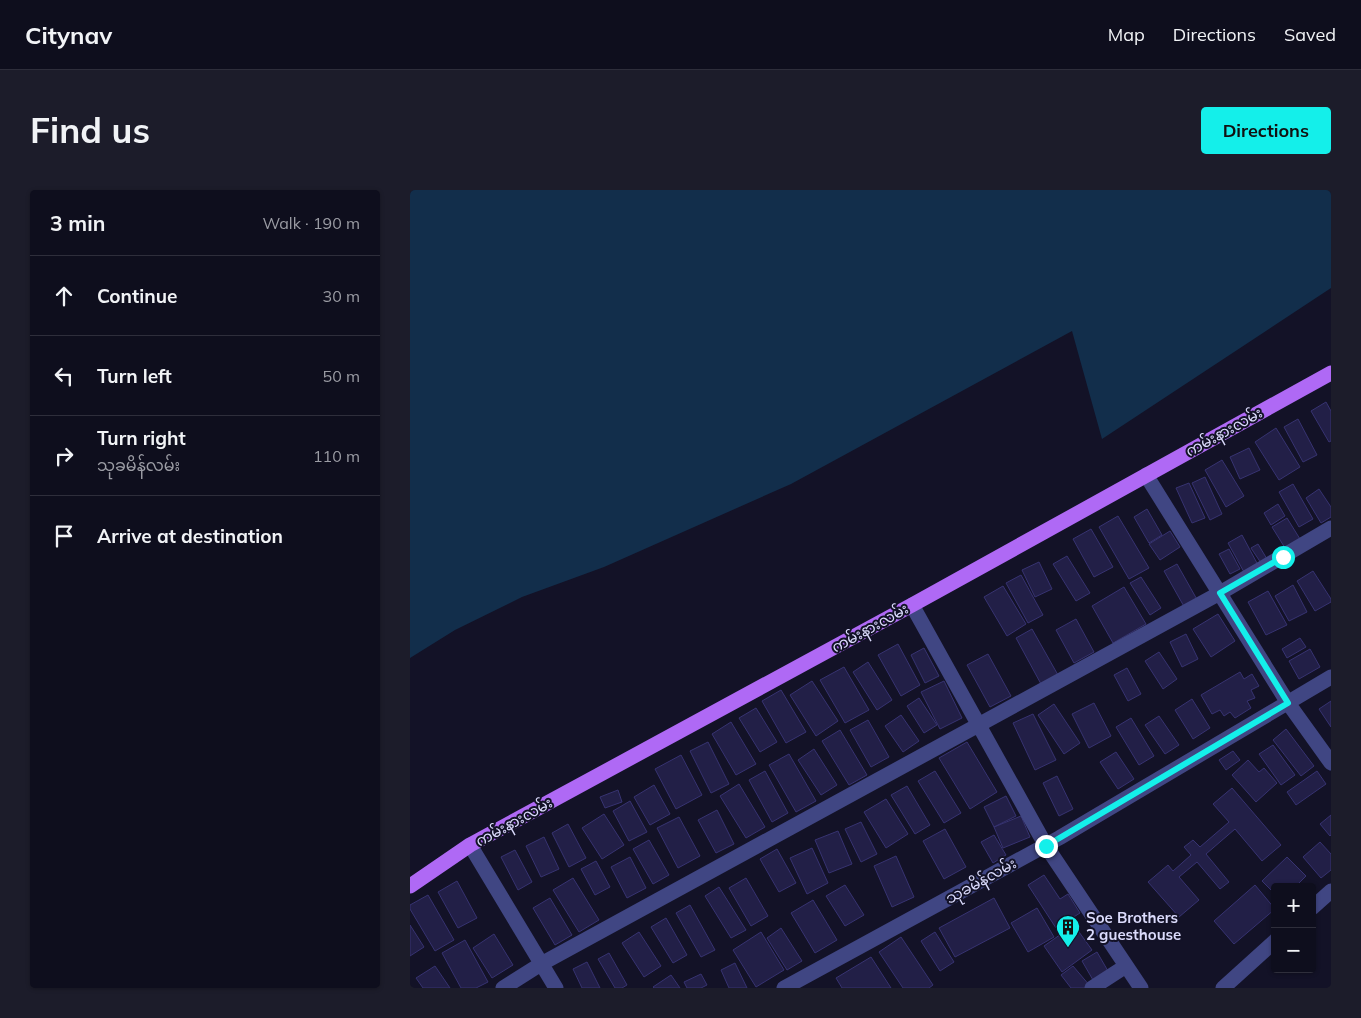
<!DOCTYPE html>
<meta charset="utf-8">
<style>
:root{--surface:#0e0e1d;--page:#1c1c2a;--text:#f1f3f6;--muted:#9b9ca4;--line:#2e2e3b;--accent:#14efea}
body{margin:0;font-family:Mulish,"Noto Sans Myanmar",sans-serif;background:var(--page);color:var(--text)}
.controls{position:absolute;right:15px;bottom:15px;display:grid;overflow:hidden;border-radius:5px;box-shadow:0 1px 4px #0004}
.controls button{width:45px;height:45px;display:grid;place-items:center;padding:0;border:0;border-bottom:1px solid var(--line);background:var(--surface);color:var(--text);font:25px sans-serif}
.stop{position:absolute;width:15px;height:15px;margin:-11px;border:4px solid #14efea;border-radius:50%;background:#fff}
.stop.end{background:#14efea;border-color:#fff;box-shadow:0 1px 5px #0008}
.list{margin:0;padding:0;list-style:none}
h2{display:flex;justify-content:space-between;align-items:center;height:65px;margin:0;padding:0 20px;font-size:21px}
h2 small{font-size:16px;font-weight:400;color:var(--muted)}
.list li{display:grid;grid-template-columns:32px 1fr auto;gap:15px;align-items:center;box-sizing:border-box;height:80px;padding:0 20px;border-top:1px solid var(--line)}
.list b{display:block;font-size:19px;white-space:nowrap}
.list p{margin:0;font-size:16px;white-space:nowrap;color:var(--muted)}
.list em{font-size:16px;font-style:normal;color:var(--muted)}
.icon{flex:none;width:28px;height:28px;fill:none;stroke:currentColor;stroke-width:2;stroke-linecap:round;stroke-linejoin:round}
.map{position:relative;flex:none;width:921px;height:798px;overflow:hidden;border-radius:5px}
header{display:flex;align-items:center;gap:30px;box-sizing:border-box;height:70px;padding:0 25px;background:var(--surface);border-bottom:1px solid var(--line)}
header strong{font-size:24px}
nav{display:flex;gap:28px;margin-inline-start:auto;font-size:18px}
.intro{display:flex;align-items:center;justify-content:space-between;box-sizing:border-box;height:120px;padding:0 30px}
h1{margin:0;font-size:35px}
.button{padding:12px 22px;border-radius:5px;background:var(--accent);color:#111;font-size:18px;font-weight:700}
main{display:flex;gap:30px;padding:0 30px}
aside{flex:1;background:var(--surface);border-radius:5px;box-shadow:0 1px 4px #0004}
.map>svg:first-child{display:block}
.water{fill:#122e4b}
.building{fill:#221f47;stroke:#373371}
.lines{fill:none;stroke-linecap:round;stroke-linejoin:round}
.minor{stroke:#404683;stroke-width:15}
.major{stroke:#af69f5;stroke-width:15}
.route{stroke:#14efea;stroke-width:6}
.labels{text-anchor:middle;stroke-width:4;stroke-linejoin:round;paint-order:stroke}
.street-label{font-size:15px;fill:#dbdbfc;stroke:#131227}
.poi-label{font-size:15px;font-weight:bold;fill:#dbdbfc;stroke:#131227;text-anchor:start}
</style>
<header>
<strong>Citynav</strong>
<nav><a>Map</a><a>Directions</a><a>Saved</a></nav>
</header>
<div class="intro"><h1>Find us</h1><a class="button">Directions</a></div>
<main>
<aside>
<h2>3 min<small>Walk · 190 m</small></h2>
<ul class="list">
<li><svg class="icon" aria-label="ahead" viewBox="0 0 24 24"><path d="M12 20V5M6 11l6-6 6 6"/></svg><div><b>Continue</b></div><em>30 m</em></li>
<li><svg class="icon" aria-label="left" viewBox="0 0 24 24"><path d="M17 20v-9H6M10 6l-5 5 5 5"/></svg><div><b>Turn left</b></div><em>50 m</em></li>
<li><svg class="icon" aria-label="right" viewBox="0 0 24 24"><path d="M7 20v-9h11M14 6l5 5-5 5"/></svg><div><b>Turn right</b><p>သုခမိန်လမ်း</p></div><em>110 m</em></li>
<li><svg class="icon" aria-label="arrive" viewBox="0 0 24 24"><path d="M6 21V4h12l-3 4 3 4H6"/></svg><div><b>Arrive at destination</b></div></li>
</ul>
</aside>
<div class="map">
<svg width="921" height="798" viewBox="0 0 921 798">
<rect width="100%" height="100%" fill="#131227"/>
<!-- water -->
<path class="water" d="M0,0h921v98l-229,151 -30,-108 -281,153 -187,83 -82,30 -67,33 -45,28z"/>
<!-- building -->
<path class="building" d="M916,212l5,9v30l-2,1 -18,-31z
M888,229l19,36 -14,7 -19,-35z
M866,238l24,39 -21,13 -24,-38z
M839,258l11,22 -20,9 -10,-22z
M812,270l22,36 -18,11 -21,-37z
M795,287l17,37 -12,6 -18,-37z
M779,293l16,35 -13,5 -16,-35z
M883,294l20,35 -14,8 -20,-35z
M909,299l12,18v10l-10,6 -15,-25z
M868,314l7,12 -14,9 -7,-12z
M737,319l15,26 -13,8 -15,-26z
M708,326l31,52 -20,11 -30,-52z
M877,328l13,21 -15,9 -13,-21z
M681,339l22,38 -19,10 -21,-38z
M760,341l10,16 -20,13 -11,-16z
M832,345l16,30 -14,7 -16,-29z
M848,354l9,15 -6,4 -10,-15z
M819,359l11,20 -10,5 -11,-20z
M657,366l23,37 -14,8 -23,-37z
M629,372l13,27 -17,8 -13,-27z
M767,374l22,39 -13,7 -22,-39z
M903,381l18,28v3l-16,9 -18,-30z
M611,385l22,40 -15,8 -22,-40z
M731,387l20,31 -11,7 -20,-32z
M883,395l14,27 -18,9 -14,-25z
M593,396l23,38 -19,12 -23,-39z
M714,397l22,37 -33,19 -21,-37z
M858,401l19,34 -21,10 -18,-33z
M808,424l17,27 -24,16 -18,-28z
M666,429l18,33 -20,11 -18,-33z
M622,439l26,46 -17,9 -25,-46z
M776,444l12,25 -16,8 -12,-25z
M890,448l6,9 -19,11 -5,-9z
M488,454l22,41 -19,11 -23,-41z
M514,458l15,28 -14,7 -14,-28z
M900,459l10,18 -21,12 -10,-18z
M749,462l18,27 -14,10 -18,-28z
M578,464l23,42 -21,11 -23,-42z
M458,472l24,38 -15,10 -24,-38z
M434,477l25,43 -24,13 -25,-43z
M717,478l14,26 -13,7 -14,-26z
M830,482l4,7 8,-5 7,12 -8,4 4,8 -8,3 4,7 -16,10 -5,-6 -6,4 -4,-6 -8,4 -11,-19z
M402,491l26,40 -22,15 -26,-41z
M534,491l18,37 -22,11 -19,-37z
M371,500l25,42 -20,11 -24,-42z
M509,508l18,27 -13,8 -17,-27z
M782,509l18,29 -17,11 -18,-29z
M921,511v26l-12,-18z
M684,513l17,33 -22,12 -17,-34z
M644,514l26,39 -16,11 -26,-39z
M346,518l21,34 -17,10 -21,-34z
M623,524l23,46 -21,10 -22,-47z
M491,525l18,26 -16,11 -18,-26z
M749,526l20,29 -14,9 -20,-29z
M721,528l23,38 -15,9 -23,-38z
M458,530l21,37 -18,10 -21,-37z
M321,532l25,42 -20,11 -24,-41z
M876,539l28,37 -13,10 -28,-36z
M430,540l27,45 -18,10 -27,-44z
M298,552l21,42 -18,9 -21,-42z
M557,552l30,50 -27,17 -31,-51z
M863,555l22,30 -14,10 -22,-31z
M404,559l23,36 -16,10 -23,-35z
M823,561l7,9 -14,10 -7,-10z
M706,562l18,27 -16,10 -18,-27z
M379,564l27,47 -20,11 -27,-47z
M271,565l21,40 -26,14 -21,-40z
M838,570l11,12 5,-4 13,15 -21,19 -24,-27z
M355,581l23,42 -16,9 -23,-42z
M525,581l26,42 -17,10 -26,-42z
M907,581l9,13 -30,21 -9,-13z
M647,586l16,33 -14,7 -16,-33z
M329,594l26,43 -19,11 -26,-42z
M244,595l16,29 -20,11 -16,-28z
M497,596l23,39 -15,9 -24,-39z
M822,598l49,57 -19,16 -27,-32 -29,25 23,28 -9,7 -23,-27 -18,15 20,23 -20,17 -31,-35 20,-17 5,6 18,-16 -7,-8 9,-7 7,7 29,-25 -16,-18z
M208,600l4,12 -17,6 -5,-11z
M596,606l10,20 -22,11 -10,-20z
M476,609l22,35 -22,14 -22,-36z
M220,611l17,31 -18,9 -16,-30z
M307,620l17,34 -18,9 -18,-33z
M194,624l20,31 -22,14 -20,-31z
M921,625v20l-1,1 -10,-12z
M611,626l9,21 -27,11 -9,-21z
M269,627l21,39 -22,12 -21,-40z
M451,632l16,32 -16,8 -16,-33z
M158,634l18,34 -17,9 -17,-34z
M535,639l21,38 -22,12 -21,-38z
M428,641l14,33 -23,9 -14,-33z
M584,645l12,20 -13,8 -12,-21z
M134,647l15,32 -18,8 -15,-31z
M239,650l20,35 -16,9 -20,-35z
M910,652l11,12v16l-10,8 -18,-21z
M402,658l16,35 -21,11 -17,-36z
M367,659l19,34 -17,9 -19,-33z
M105,660l17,32 -14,8 -17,-33z
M486,666l18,41 -22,10 -18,-41z
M220,667l16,31 -19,10 -16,-31z
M877,667l19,19 -11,11h-20v7l-13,-13z
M186,671l14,26 -15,8 -14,-26z
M634,685l16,24 8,-5 12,19 -24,15 -28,-43z
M163,688l26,42 -20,12 -26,-42z
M336,688l22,38 -17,10 -22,-38z
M47,691l20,37 -19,10 -20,-36z
M435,695l19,30 -19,11 -19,-30z
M845,695l20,24 -41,35 -20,-23z
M309,697l27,43 -15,8 -26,-42z
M18,705l26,45 -19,11 -25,-42v-4z
M140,708l22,37 -17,10 -22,-37z
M584,708l16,30 -55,29 -16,-29z
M403,710l24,40 -22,13 -24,-40z
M280,715l25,45 -14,7 -25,-44z
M627,718l17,29 -26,15 -17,-29z
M256,728l21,37 -14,8 -22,-36z
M0,735l14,22 -14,9z
M664,735l18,25 -30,22 -18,-26z
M371,738l21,33 -15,9 -20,-32z
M229,742l22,34 -17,11 -22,-34z
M351,742l23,38 -28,17 -23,-37z
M525,742l19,30 -14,9 -19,-30z
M84,744l19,31 -21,13 -19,-30z
M491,747l32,48 -4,3h-26l-24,-36z
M55,750l23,42 -12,6h-15l-19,-35z
M687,762l11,19 -15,9 -11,-19z
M199,763l18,32 -5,3h-7l-17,-29z
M461,767l20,31h-49l-6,-10z
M177,772l13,26h-18l-9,-19z
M325,773l12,25h-18l-8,-18z
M25,776l15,22h-27l-7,-10z
M663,776l17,20 -3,2h-16l-10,-13z
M291,784l6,11 -6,3h-14l-3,-6z
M261,785l9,13h-26l-1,-1z"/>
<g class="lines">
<!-- minor -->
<path class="minor" d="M736,285l142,228 43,60
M502,415l134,241 95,142
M60,655l86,143
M902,718l19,-17
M93,798l38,-24 679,-371 111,-65
M374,798l275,-150 272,-161
M682,798l34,-22
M813,798l52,-47"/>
<!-- major -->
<path class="major" d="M0,696l60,-41 442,-240 419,-232"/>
</g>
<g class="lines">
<!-- route -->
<path class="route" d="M636,656l242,-143 -68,-110 63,-36"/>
</g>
<!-- icons -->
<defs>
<g id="building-pin" transform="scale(1.25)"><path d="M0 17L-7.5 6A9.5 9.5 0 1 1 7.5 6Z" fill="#14efea" stroke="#131227"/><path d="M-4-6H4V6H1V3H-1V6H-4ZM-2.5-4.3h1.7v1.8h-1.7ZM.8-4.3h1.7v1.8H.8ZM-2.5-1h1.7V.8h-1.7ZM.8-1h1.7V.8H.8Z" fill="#111"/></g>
</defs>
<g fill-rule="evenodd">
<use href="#building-pin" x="658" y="737"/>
</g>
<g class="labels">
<!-- street labels -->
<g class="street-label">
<text transform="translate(814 242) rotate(-29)" y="5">ကမ်းနားလမ်း</text>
<text transform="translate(460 438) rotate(-29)" y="5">ကမ်းနားလမ်း</text>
<text transform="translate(104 632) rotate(-29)" y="5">ကမ်းနားလမ်း</text>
<text transform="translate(571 691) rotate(-29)" y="5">သုခမိန်လမ်း</text>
</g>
<!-- poi labels -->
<g class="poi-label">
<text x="676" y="733">Soe Brothers<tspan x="676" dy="17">2 guesthouse</tspan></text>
</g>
</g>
</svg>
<div class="controls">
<button>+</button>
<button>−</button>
</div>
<div class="stop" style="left:873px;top:367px"></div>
<div class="stop end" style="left:636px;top:656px"></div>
</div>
</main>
